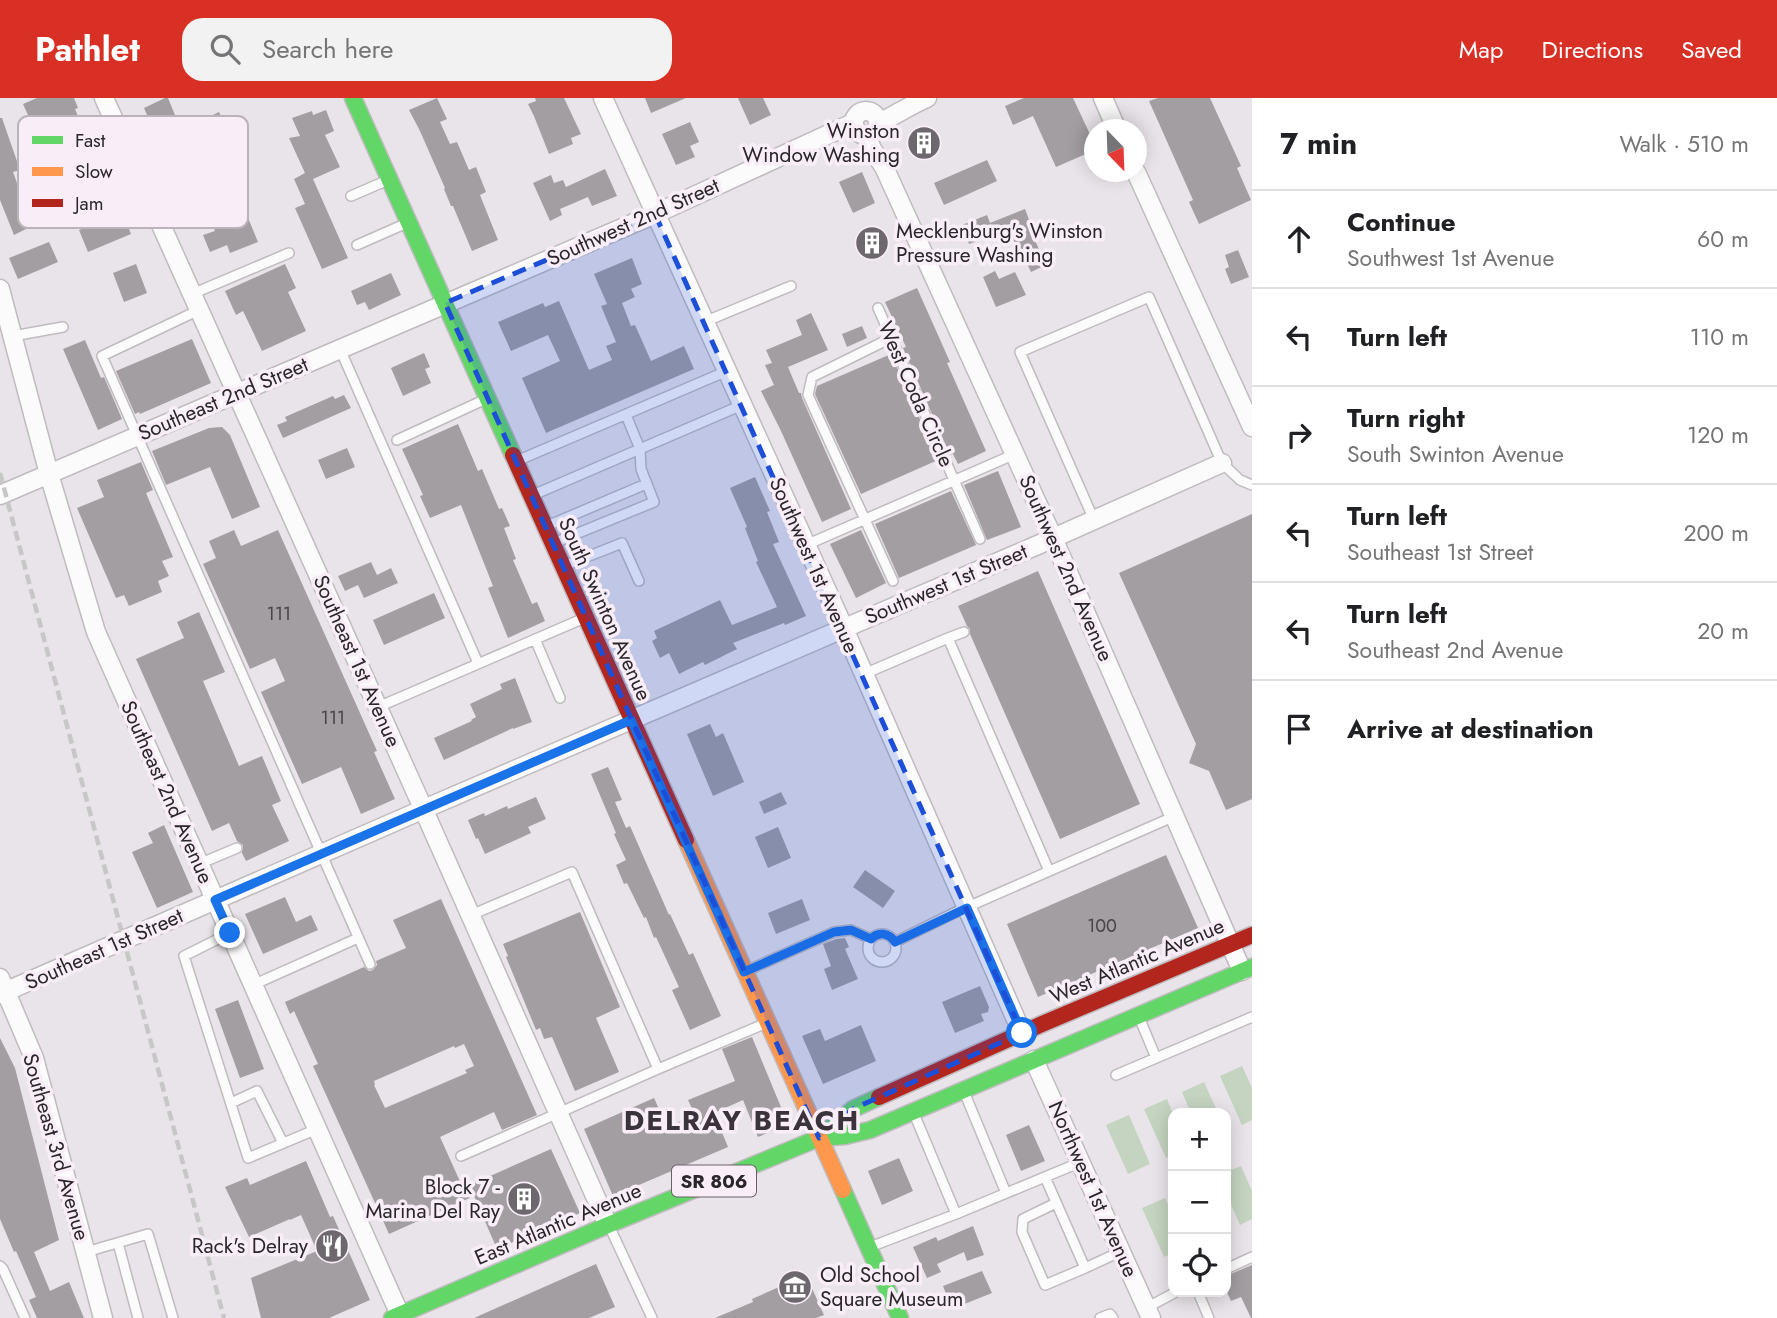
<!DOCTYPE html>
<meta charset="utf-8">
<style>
:root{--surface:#fff;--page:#f2f2f2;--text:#202124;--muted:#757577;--line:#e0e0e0;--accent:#d93025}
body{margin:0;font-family:Jost,sans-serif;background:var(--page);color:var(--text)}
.controls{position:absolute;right:21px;bottom:21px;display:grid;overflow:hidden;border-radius:14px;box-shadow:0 4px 18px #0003}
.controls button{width:63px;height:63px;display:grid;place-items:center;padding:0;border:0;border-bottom:2px solid var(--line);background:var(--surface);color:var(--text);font:35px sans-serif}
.compass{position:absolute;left:1084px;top:21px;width:63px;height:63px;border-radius:50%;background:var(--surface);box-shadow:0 4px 18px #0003;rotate:157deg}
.stop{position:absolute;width:21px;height:21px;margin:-16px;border:5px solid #1a73e8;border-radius:50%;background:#fff}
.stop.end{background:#1a73e8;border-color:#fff;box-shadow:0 2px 7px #0008}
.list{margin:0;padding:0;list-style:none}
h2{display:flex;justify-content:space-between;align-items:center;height:91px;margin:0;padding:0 28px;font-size:30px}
h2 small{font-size:23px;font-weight:400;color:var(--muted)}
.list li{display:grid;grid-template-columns:46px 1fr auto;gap:21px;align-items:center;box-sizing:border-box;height:98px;padding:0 28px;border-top:2px solid var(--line)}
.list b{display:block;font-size:26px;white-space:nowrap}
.list p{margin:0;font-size:23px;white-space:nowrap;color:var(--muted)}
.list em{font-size:23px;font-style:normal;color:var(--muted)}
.icon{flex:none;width:38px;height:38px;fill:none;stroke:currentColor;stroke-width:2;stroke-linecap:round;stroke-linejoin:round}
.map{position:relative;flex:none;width:1252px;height:1220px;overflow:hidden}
header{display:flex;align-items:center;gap:42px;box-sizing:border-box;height:98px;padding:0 35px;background:var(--accent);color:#fff}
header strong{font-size:33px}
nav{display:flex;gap:38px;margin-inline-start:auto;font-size:24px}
.search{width:490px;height:63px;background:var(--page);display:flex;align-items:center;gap:18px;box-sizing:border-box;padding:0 24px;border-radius:21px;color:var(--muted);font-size:26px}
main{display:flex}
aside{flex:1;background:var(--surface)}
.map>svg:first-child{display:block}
.green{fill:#c5d4c1}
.building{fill:#a29ea2;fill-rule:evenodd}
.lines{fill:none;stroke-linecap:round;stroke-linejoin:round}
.lane-casing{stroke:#bfbbbf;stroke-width:12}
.street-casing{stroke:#bfbbbf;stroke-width:21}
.fast-casing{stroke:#bfbbbf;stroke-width:19}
.slow-casing{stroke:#bfbbbf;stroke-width:19}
.jam-casing{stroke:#bfbbbf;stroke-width:19}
.lane{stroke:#fcfbfc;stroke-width:9}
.street{stroke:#fcfbfc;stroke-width:18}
.fast{stroke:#63d668;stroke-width:16}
.slow{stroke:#ff974d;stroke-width:16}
.jam{stroke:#b3261e;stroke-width:16}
.rail{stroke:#c8c7c8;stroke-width:4.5;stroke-dasharray:10 5;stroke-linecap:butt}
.route{stroke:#1a73e8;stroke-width:9}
.marked{fill:#1d4ed8;fill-opacity:0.2;stroke:#1d4ed8;stroke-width:5;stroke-dasharray:14 9;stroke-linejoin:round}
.labels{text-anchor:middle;stroke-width:7;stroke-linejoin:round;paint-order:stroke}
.number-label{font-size:18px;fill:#484448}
.shield{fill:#f9eef8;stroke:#686268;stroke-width:2}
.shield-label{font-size:19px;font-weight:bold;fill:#2a262a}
.poi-label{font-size:21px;fill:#2a262a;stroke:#f9eef8;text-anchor:end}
.street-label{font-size:21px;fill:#2a262a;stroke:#f9eef8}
.district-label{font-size:28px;font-weight:bold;letter-spacing:2px;fill:#3b333b;stroke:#f9eef8}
.key{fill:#f9eef8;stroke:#bbb2ba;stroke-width:2}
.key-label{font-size:19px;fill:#2a262a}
</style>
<header>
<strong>Pathlet</strong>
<div class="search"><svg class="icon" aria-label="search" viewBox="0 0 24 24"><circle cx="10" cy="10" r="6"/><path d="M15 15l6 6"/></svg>Search here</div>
<nav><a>Map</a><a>Directions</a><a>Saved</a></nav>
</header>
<main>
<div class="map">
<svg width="1252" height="1220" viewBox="0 0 1252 1220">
<rect width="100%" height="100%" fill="#e9e4e9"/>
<!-- green -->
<path class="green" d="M1242,968l10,22v32l-10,5 -22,-49z
M1204,984l14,31h-27l-9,-21z
M1167,1001l6,15v40l-7,4 -22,-49z
M1129,1017l21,49 -22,10 -22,-49z
M1241,1068l11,25v28l-12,6 -14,-32v-21z
M1165,1100l8,18v37l-9,4 -22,-49z"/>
<!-- building -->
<path class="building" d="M37,0h37l4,10 -3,1 27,65 -8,4 22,47 10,-4 5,13 -43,18 -9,-22 5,-2 -9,-22 -7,4 -13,-29 -5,2 -5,-11 3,-2 -13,-34 2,-1 -14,-31z
M165,0h3l9,22 -23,11 -10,-23z
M437,0l10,21 -7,3 10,22 7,-2 12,28 7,-3 10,25 -6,3 18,45 -26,11 -19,-45h-2l-7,-17 1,-1 -25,-57 -11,-21z
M535,0h29l17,36 -10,4 2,6 -24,10 -15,-38 -6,-12 8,-3z
M645,0h41l-35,15z
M738,0h25l8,17 -21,10z
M1024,0h49l22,47v5l-39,17 -23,-51 -20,9 -8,-19z
M1158,0h52l31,68 -4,2 14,32 -52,24 -10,-22 4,-2 -44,-99z
M326,12l8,21 -9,4 15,32 -27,12 35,79 -26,11 -27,-61 10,-4 -11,-25 11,-6 -16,-35 11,-2 -8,-18 20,-7 1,4z
M219,14l28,57 -12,5 13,32 -4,2 14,34 -28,11 -3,-8 -17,7 -7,-17 12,-4 -14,-32 7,-3 -13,-30 15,-6 -16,-36z
M0,20h2l18,52 -7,2 9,25 7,-2 11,27 -26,13 -14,-35z
M690,24l9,20 -9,4 5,11 -19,8 -14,-31z
M925,32l9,19 -12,5 -8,-19z
M987,62l10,21 -53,24 -10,-22z
M605,71l12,27 -25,10 -4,-9 -28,12 2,6 -12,6 -17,-38 18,-8 3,8 9,-3 3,7z
M862,74l13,31 -22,10 -14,-31z
M1025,111l11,29h-2l12,27 -15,7 -13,-27 -2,1 -7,-17 -40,15 -7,-19 25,-10 3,8z
M49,144l9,20 -40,17 -9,-21z
M1238,152l11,27 -18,7 -6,-15 4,-2 -4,-12z
M632,160l10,26 -11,5 4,8 -13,6 9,23 4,-1 16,36 33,-15 10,23 -148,64 -24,-55 38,-17 -12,-26 -37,16 -13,-29 45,-19 2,4 14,-6 30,69 23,-10 -6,-14 10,-4 -15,-36 6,-2 -13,-30z
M136,166l11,29 -23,9 -11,-29z
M285,166l11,24 -8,4 18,39 -44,20 -19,-40 -7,4 -11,-24z
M995,173l4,8 16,-7 11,23 -30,12 -13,-30z
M391,175l10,22 -32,15 -4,-8 -8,3 -6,-14z
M917,190l33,74 -3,1 39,88 -28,13 -5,-10 -3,1 -47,-107 3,-1 -21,-45z
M811,215l17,37 -40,17 11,26h2l1,5 49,111 -29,13 -41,-91 -20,-40 13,-6 -9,-20 7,-2 -6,-13 36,-15 -6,-15z
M862,228l5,12 -20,9 -5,-13z
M192,241l19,44 -71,31 -1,-2 -4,2 -19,-43z
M85,242l16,38 3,-1 18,42 -24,11 -35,-81z
M424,255l6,14 -5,2 6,14 -28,13 -12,-28z
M891,256l47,106 -77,34 -46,-100 2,-8z
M344,297l7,13 -68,30 -6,-13 10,-4 -2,-4 48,-21 2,3z
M458,326l20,47 4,-2 17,40 3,-1 8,18 -6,2 12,31 -3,1 19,44 5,-2 8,19 -37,17 -20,-50 5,-2 -32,-81 -31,13 -10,-22 3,-1 -21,-46z
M222,329l8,8 30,72 -28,12 -22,-52 -44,18 -14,-34 57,-23z
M347,350l8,19 -29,12 -8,-19z
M141,364l12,28 -7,3 27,64 -11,4 7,15 -11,5 4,11 -33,14 -5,-11 -8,3 -39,-90 27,-11 -7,-17z
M998,373l23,56 -34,13 -23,-55z
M755,379l15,34 -3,1 12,30 -6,2 33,72 -21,9 -1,-2 -51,20 4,6 -32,16 -2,-3 -24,12 -10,-21 -9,5 -8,-17 5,-3 -3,-7 66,-31 12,25 45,-18 -21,-45 2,-1 -13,-33 2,-1 -17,-39z
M951,393l25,54 -77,33 -24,-54z
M1252,416v285l-26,11 -17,-39 -20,-8 7,-19 -77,-171z
M234,432l7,16 37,-16 99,221 -3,1 21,47 -34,15 -20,-47 -39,17 -41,-92 24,-11 -10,-23 -25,11 -47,-105 13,-6 -7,-17z
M861,432l25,53 -30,15 -26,-54z
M371,464l6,13 14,-7 7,15 -34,15 -6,-13 -13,6 -7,-15z
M1038,473l102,233 -80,35 -90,-205v-5l-3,-3 -9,-20z
M434,495l11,25 -61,27 -11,-25z
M199,514l26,60 -22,9 36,85 23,-10 19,45 -9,4 17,36 -43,20 -4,-8 1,-8 -6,-4 -8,-18 -17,8 -76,-172 48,-21 -7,-16z
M515,580l17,44 -19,7v-1l-69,32 -10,-22 38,-17 -1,-1 5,-3 -6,-13 32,-15 -2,-5z
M710,626l6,13 7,-4 21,49 -31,14 -26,-62z
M608,669l14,33 -7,2 11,26 4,-2 39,89 1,-1 19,41 4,-2 28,63 -31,14 -18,-40 7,-3 -23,-50 -2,1 -8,-21 -2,1 -17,-35 -3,1 -8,-19 10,-5 -12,-26 2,-1 -25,-59z
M781,694l6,12 -23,10 -5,-12z
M536,699l10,22 -18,8 3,6 -46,21 -7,-16 -2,1 -8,-19 16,-7 1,3 22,-10 1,3z
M164,727l29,67 -36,16 -25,-56 21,-9 -5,-10z
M778,729l13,31 -23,10 -13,-31z
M1166,757l32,73 -160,69 -31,-73z
M865,772l30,21 -12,17 -30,-21z
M285,799l11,25 15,-7 7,15 -55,24 -18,-40z
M441,801l96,216 -35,15 -8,-18 -54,25 23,51 88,-39 29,64 -83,36 -23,-53 -85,38 -76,-168 5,-2 -24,-53 -4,3 -5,-12 79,-35 5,4 4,-1 4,-5 -1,-4 30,-13 -13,-28zM464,946l10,22 -9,4 2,3 -82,35 -11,-23h1l-1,-4 80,-35 1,2z
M802,801l8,21 -34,14 -8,-21z
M580,814l40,95 -24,11 23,54 -44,19 -23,-54 -8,2 -4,-11 -4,2 -30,-73 2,-1 -5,-12z
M845,840l4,9 -4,2 13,30 -26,11 -8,-21 7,-3 -8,-22 13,-5z
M980,888l9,21 -1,5 -7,2 3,7 -29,12 -13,-31z
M238,902l26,69 -24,9 -25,-69z
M861,927l15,36 -53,23 -21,-48 18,-7 5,12z
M752,939l36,87 -30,13 -15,-37 -29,13 14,34 -115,49 -29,-67 70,-31 13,29 28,-12 -7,-15 47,-19 -13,-32z
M0,940l15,30 44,172 -25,12 16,39 19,-9 15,36h-47l-8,-18 7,-3 -20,-46 -2,1 -14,-33z
M1029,1027l16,36 -24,10 -15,-36z
M899,1060l14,33 -31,14 -14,-34z
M306,1063l24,56 3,-1 37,84 -41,18h-68l-10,-40 66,-27 -16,-36 -11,5v-1l-41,18 -24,-50 22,-9 3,7z
M973,1128l11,29 -17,6 -3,-9 -27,12 4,8 -14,6 -14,-31 23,-10 2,4z
M596,1166l19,43 -26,11h-115z
M1252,1167v53h-1l-10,-21 -10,4 -5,-11v-14z
M982,1173l10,22 -40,16 -9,-23z
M806,1177l18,40 -8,3h-101l38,-16 -1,-3z"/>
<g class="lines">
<!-- lane casing -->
<g class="lane-casing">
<path id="lane" d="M351,98l37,-16
M357,147l50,-22
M192,196l97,-41
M878,210l102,231
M199,212l-97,46 268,608
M704,224l87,-36
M13,238l50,-9
M891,240l-79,39 -4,18 85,186
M340,251l138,314
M397,342l89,-41
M519,362l208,-89
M533,397l209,-90
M1094,422l-74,-168 129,-55 73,166 18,17 12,5
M547,428l99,-42
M554,445l100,-41 -13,-33 -1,-20 -14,-34
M806,447l209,-91
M564,468l58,-23 17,38
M948,540l16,-6
M535,541l25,59
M864,576l84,-36 101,233
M378,609l204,-88
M199,766l38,-16
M471,817l101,-43 86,197
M230,835l-46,23 64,202 69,-29
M868 850a14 14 0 1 1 28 0a14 14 0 1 1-28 0Z
M895,844l61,-30 219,-96
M746,873l88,-39 17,-2 20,9
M253,887l105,-47
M1156,960l96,-41
M1116,977l40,-17 -17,-41
M965,996l41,99
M231,1005l26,-12 26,52
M915,1018l41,98
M461,1058l197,-87 106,-45
M1045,1079l40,91 37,-17
M1056,1105l-33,16 -1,13 23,53 40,-17
M611,1132l41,88
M118,1145l20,75
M870,1149l86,-33 125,-52
M86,1154l62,-18 25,84
M0,1168l3,3 22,49
M1226,1171l26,-12
M1198,1194l11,26
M1146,1210l30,-16
M1100,1220l10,-4 3,4"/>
</g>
<!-- street casing -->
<g class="street-casing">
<path id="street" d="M104,0l314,699 190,428
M603,0l235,517 184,418
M1103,0l14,32
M854 25a12 12 0 1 1 24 0a12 12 0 1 1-24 0Z
M879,25c17,-8 31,-18 48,-25
M866,37l6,14 12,18 169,371 189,433
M1136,74l116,255
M0,191l49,185 47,158 304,683
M0,397l655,-281 198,-91
M0,880l34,80 69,260
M0,896l424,-185 616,-265 182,-81
M1034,962l117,258"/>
</g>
<!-- fast casing -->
<g class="fast-casing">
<path id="fast" d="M353,0l160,357
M819,1040l26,-2 25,-6 382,-163
M843,1092l57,128
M392,1220l216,-93 211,-87 34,-29 26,-12"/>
</g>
<!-- slow casing -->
<g class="slow-casing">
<path id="slow" d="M686,742l157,350"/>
</g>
<!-- jam casing -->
<g class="jam-casing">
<path id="jam" d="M513,357l173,385
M879,999l163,-73 210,-89"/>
</g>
<!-- lane -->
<use href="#lane" class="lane"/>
<!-- street -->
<use href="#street" class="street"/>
<!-- fast -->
<use href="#fast" class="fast"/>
<!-- slow -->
<use href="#slow" class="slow"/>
<!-- jam -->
<use href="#jam" class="jam"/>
<!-- rail -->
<path class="rail" d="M0,375l224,845"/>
</g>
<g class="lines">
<!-- route -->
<path class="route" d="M230,835l-15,-33 416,-180 113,252 90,-40 17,-2 20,9c8,-8 18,-6 24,3l72,-34 55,125"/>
</g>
<!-- marked area -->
<path class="marked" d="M655,116l367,819 -169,76 -34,29 -374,-835z"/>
<!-- icons -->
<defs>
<g id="building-disc" transform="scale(1.75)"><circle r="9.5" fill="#6d686d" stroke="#f9eef8"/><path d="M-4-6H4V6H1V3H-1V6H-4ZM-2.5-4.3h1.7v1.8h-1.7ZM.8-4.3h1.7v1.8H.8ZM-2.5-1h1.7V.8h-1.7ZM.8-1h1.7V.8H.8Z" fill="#fff"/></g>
<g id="restaurant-disc" transform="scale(1.75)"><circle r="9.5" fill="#6d686d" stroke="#f9eef8"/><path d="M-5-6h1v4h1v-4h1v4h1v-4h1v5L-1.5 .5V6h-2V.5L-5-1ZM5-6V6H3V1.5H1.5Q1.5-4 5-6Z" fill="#fff"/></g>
<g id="museum-disc" transform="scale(1.75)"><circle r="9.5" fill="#6d686d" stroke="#f9eef8"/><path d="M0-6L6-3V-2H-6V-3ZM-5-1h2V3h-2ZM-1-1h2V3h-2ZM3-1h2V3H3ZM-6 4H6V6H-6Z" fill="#fff"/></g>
</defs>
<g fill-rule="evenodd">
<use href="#building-disc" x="924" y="45"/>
<use href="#building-disc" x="872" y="145"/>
<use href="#building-disc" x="524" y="1101"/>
<use href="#restaurant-disc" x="332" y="1148"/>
<use href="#museum-disc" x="795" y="1189"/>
</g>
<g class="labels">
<!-- number labels -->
<g class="number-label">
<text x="279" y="522">111</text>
<text x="333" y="626">111</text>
<text x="1102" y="834">100</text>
</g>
<!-- shield labels -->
<rect class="shield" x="672" y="1067.5" width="84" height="31" rx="5"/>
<g class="shield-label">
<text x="714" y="1090">SR 806</text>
</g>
<!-- poi labels -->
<g class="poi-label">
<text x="900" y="40">Winston<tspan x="900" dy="24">Window Washing</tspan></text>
<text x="896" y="140" text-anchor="start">Mecklenburg's Winston<tspan x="896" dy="24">Pressure Washing</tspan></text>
<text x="500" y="1096">Block 7 -<tspan x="500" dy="24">Marina Del Ray</tspan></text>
<text x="308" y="1155">Rack's Delray</text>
<text x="820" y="1184" text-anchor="start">Old School<tspan x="820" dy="24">Square Museum</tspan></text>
</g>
<!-- street labels -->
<g class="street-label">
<text transform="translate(633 124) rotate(-24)" y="7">Southwest 2nd Street</text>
<text transform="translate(916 296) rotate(66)" y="7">West Coda Circle</text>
<text transform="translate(223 301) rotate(-23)" y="7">Southeast 2nd Street</text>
<text transform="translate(814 467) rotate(66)" y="7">Southwest 1st Avenue</text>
<text transform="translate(1066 470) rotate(66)" y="7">Southwest 2nd Avenue</text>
<text transform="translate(946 486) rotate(-23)" y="7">Southwest 1st Street</text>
<text transform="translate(605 511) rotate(66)" y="7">South Swinton Avenue</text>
<text transform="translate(357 563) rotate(66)" y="7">Southeast 1st Avenue</text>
<text transform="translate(167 694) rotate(66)" y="7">Southeast 2nd Avenue</text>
<text transform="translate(104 851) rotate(-24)" y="7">Southeast 1st Street</text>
<text transform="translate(1137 863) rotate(-23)" y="7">West Atlantic Avenue</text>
<text transform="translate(56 1049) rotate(74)" y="7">Southeast 3rd Avenue</text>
<text transform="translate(1093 1091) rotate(66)" y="7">Northwest 1st Avenue</text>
<text transform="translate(558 1126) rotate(-23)" y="7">East Atlantic Avenue</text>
</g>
<!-- district labels -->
<g class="district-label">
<text x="742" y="1032">DELRAY BEACH</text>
</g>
</g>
<!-- legend -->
<rect x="18" y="18" width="230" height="112" rx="10" class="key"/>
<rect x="32" y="38" width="31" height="8" fill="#63d668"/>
<rect x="32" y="69" width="31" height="9" fill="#ff974d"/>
<rect x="32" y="101" width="31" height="8" fill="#b3261e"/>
<g class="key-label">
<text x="75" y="49">Fast</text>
<text x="75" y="80">Slow</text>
<text x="75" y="112">Jam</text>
</g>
</svg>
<div class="controls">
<button>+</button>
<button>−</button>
<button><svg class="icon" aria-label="locate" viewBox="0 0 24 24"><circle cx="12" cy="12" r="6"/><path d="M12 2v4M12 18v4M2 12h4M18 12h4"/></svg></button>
</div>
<svg class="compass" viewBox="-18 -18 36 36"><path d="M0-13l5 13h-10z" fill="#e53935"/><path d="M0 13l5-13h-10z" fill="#757577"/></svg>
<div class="stop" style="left:1022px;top:935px"></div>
<div class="stop end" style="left:230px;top:835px"></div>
</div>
<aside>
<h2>7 min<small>Walk · 510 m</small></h2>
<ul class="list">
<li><svg class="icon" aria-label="ahead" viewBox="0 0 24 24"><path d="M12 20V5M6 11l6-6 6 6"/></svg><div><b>Continue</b><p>Southwest 1st Avenue</p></div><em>60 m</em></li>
<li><svg class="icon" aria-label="left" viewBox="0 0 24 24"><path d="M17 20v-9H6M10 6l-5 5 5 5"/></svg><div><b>Turn left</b></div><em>110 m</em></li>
<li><svg class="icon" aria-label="right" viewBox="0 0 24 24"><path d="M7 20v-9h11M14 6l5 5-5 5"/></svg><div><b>Turn right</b><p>South Swinton Avenue</p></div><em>120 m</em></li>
<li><svg class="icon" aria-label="left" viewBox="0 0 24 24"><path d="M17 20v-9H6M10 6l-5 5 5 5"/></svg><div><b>Turn left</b><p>Southeast 1st Street</p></div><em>200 m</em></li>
<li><svg class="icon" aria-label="left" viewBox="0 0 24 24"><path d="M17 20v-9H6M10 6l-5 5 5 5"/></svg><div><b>Turn left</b><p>Southeast 2nd Avenue</p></div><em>20 m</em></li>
<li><svg class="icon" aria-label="arrive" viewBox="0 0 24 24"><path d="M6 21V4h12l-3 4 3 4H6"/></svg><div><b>Arrive at destination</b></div></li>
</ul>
</aside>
</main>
